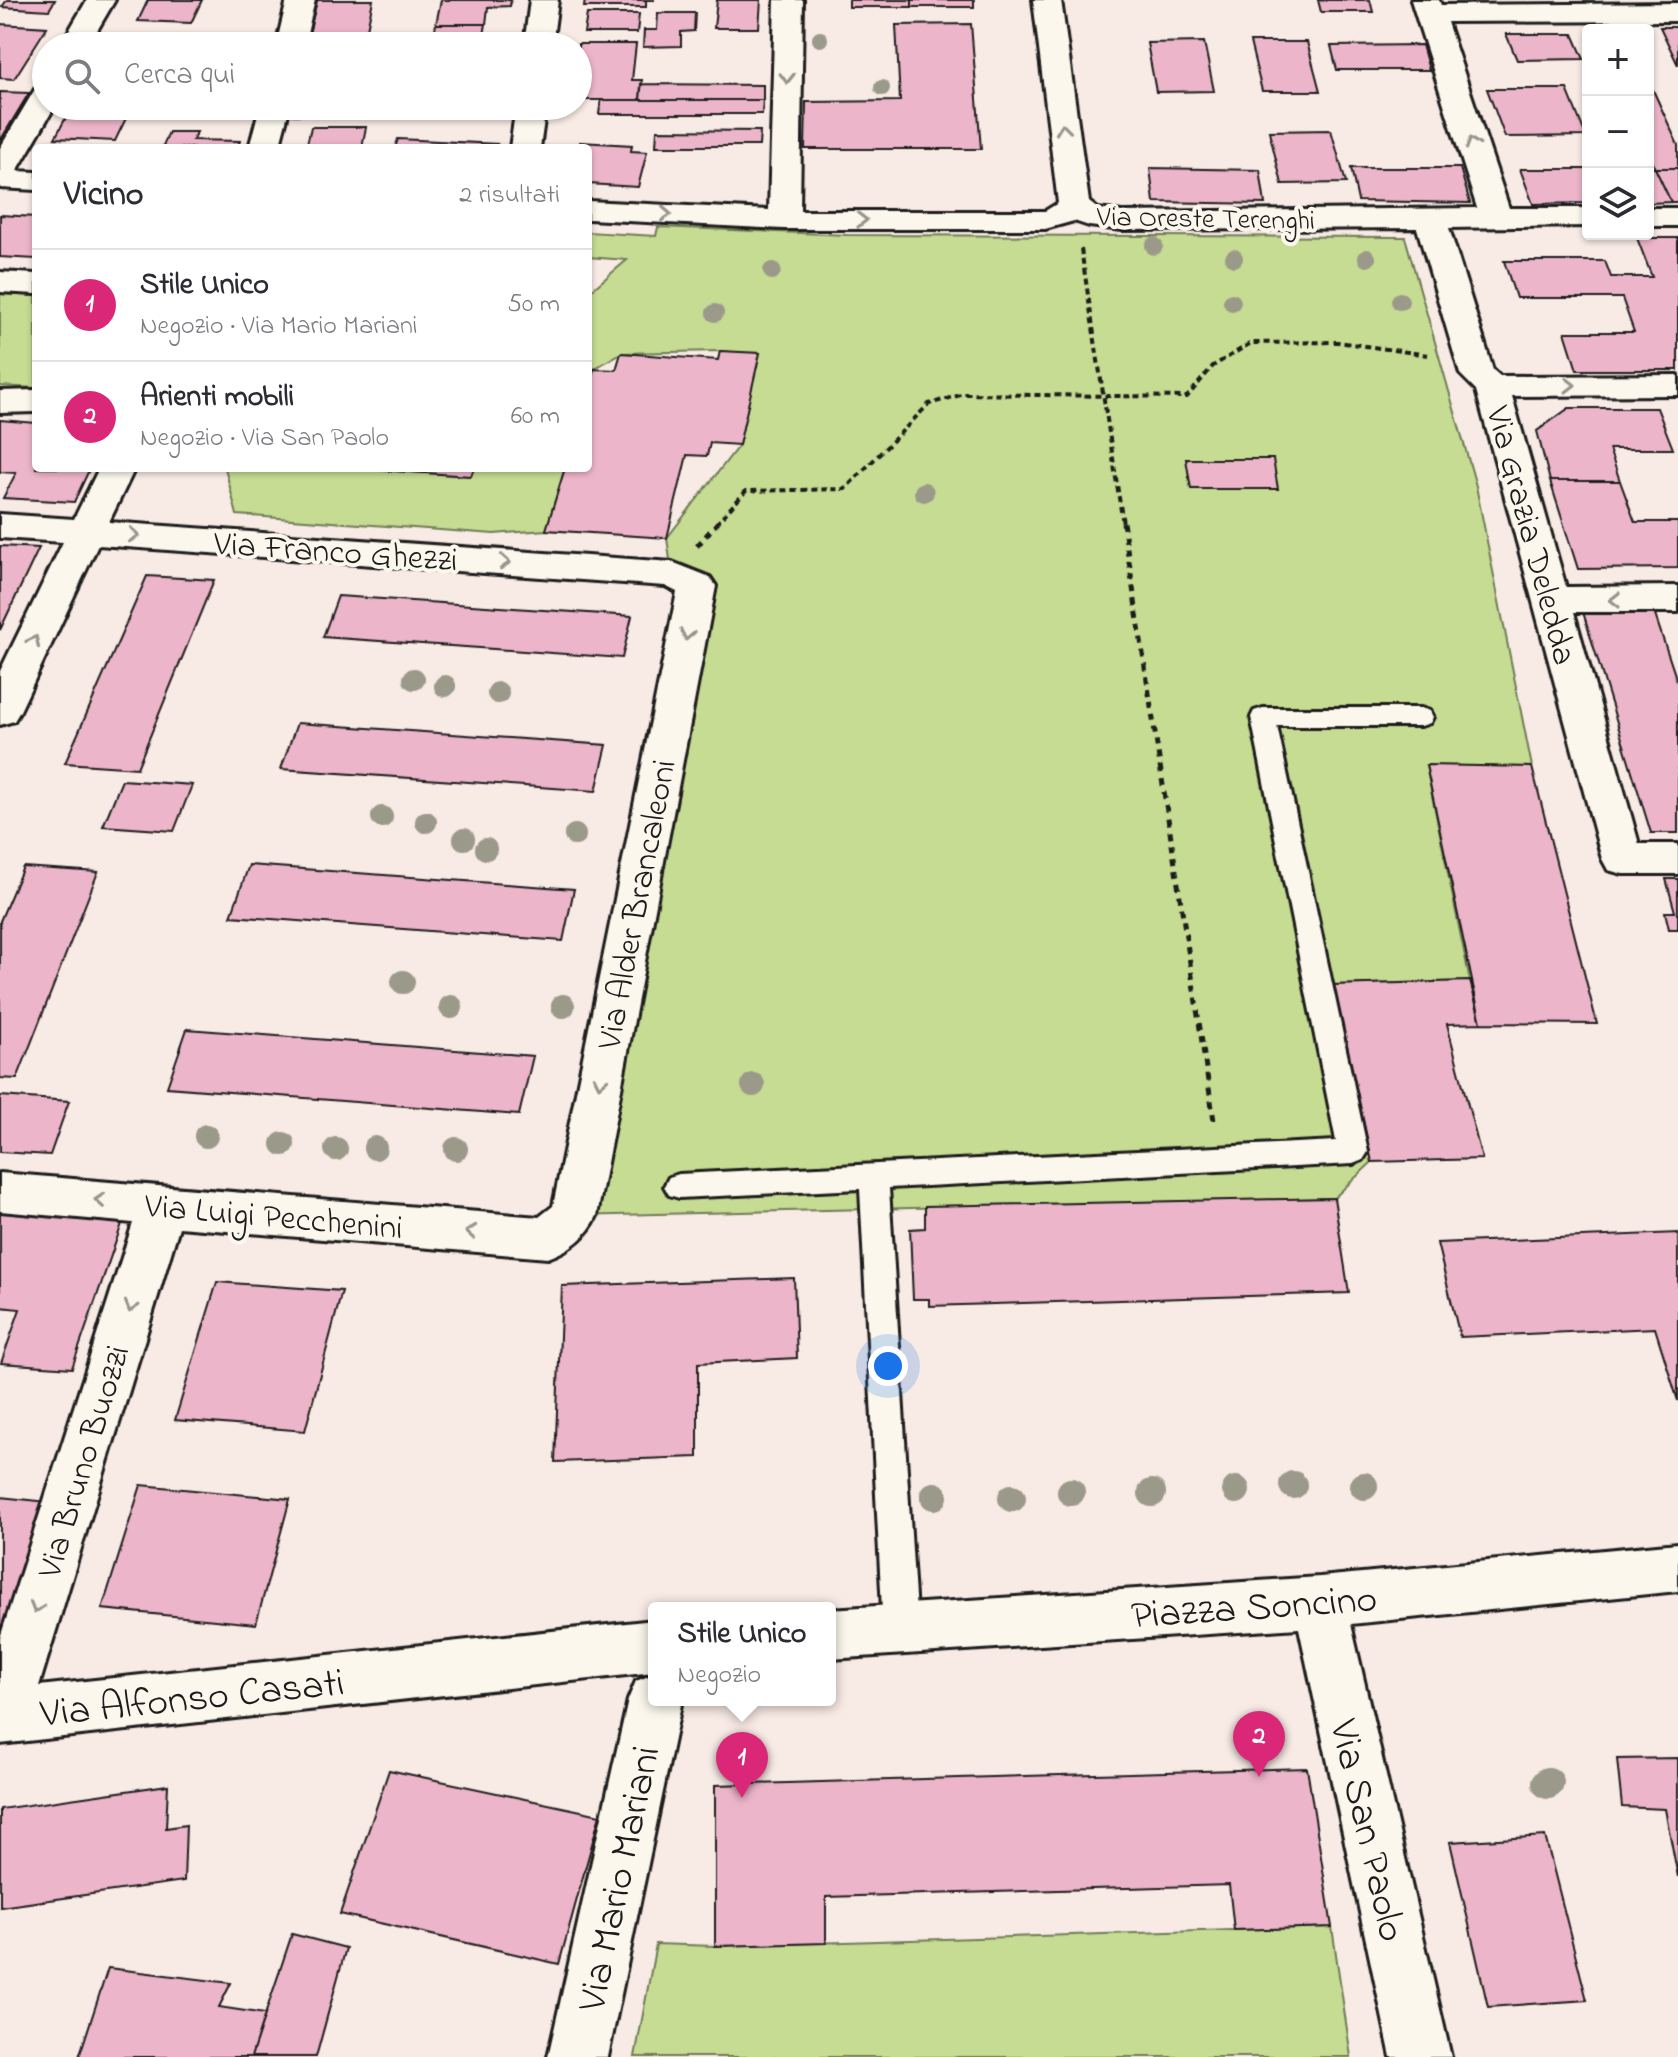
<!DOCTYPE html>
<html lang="it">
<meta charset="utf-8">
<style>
:root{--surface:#fff;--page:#f7f7f7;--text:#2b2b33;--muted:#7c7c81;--line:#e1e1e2;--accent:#db2777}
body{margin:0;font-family:"Indie Flower",sans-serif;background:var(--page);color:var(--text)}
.controls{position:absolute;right:24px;top:24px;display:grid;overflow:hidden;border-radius:8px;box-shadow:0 2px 6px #0004}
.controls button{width:72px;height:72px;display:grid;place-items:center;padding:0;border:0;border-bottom:2px solid var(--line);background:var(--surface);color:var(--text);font:40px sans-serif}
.you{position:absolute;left:888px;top:1366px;width:28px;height:28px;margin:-20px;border:6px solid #fff;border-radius:50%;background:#1a73e8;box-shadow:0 0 0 12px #1a73e833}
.badge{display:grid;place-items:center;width:52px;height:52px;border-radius:50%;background:var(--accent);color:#fff;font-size:26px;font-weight:700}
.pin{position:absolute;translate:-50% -66px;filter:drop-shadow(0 2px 4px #0008)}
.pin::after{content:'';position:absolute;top:42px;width:28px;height:24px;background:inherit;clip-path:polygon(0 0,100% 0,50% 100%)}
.popup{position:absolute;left:648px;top:1602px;width:188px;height:104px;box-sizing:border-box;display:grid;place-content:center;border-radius:8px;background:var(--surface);filter:drop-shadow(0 2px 6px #0005);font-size:26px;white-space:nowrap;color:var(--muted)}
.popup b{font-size:30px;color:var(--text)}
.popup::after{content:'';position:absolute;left:50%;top:100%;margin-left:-16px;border:16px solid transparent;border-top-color:var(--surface)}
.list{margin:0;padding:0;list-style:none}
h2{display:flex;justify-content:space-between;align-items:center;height:104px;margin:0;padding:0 32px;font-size:34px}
h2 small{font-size:26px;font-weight:400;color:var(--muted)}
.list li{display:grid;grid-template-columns:52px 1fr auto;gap:24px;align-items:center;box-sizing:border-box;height:112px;padding:0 32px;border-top:2px solid var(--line)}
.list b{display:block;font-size:30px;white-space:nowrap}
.list p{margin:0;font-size:26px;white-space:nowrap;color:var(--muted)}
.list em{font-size:26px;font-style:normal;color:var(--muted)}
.icon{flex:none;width:44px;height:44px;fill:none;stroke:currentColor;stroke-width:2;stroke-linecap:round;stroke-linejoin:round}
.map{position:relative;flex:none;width:1678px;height:2057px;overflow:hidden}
.search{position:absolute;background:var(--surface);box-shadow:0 2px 6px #0004;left:32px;top:32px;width:560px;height:88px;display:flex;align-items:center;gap:20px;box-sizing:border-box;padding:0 28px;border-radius:44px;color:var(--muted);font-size:30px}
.panel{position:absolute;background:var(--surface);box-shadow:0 2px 6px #0004;left:32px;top:144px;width:560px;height:328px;border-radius:8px}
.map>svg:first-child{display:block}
.green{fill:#c5dc92;stroke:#707c57;stroke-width:2}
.building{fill:#edb5c9;stroke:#1c1c1c;stroke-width:2}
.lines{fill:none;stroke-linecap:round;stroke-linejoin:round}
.service-casing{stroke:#1c1c1c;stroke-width:6}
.minor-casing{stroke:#1c1c1c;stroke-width:6}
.path-far1{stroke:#1c1c1c;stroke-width:4;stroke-dasharray:6 4;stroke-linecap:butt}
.path{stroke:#1c1c1c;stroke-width:5;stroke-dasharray:7 6;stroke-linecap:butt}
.service{fill:#fbf7ec;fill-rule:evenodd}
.minor{fill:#fbf7ec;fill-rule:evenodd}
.tree{fill:#9b998a}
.oneway{stroke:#97948e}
.labels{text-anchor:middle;stroke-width:8;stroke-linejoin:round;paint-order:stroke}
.far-street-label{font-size:28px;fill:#1c1c1c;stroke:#fbf7ec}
.street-label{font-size:34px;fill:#1c1c1c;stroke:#fbf7ec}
.near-street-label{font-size:40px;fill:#1c1c1c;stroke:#fbf7ec}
</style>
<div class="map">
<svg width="1678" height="2057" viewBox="0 0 1678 2057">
<rect width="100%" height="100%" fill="#f8eae5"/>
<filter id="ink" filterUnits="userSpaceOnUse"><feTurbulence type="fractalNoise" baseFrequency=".0125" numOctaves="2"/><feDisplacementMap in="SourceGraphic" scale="16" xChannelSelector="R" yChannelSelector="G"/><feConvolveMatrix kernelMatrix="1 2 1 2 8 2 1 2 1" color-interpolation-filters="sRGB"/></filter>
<g filter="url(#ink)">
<!-- green -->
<path class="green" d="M658,227l189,8 558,2 71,249 56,281 -106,-1 44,215 -136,4 38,177 -38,36 -760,18 101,-620 -8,-58 72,-93 20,-91 -39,-3 -99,2 -27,16 -6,19v-95l39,-33 -39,-3v-25l68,4z
M0,294l36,2v92l-36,-2z
M225,468h124l122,8 3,-8h91l-19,62 -52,4 -257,-19z
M1332,1927l19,130h-716l21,-113 59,2z"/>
<!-- building -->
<path class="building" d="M7,0h48l-6,10 -47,-3z
M148,0h54l-11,23 -53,-2z
M317,0h56l-9,44 -58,1z
M441,0h70l-1,6 -22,1 -2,17h-50z
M585,0h70h-9v7h-62z
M717,0h44l-2,28h-45z
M849,0h63v7h-63z
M912,0h62v7h-62z
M1318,0h52l3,12h-52z
M658,13h37l-1,18 -13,1v14l-38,1 1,-17h13z
M587,14h52l-2,19h-53z
M1590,20h31l4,10h-30z
M0,24l47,3 -33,52 -14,-1z
M436,24h50l-4,22h-50z
M971,24l10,125h-176l1,-47 94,-1 -4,-76z
M1660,27h18v38z
M1506,34h67l11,25 -67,1z
M238,36l-3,10h-53l3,-9z
M1204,42l10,49 -58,1 -9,-49z
M1250,42h57l13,49h-58z
M578,44h58l-4,36h10l-2,20h-62z
M1422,45l7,25h-92l-6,-24z
M1648,79l30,66v23h-23l-7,-17z
M641,84l122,1v15h-123z
M1487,89h80l19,47 -81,1z
M0,92l29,1 -29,48z
M601,100h162l-1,14h-163z
M296,106h109l-1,7 -111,2z
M405,106h54l-1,6 -54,1z
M71,108l59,2 -15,31 -60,-3z
M311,127h55l-4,21h-56z
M657,130l103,1 -1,15h-103z
M1331,130l15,53 -64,1 -13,-53z
M169,132h28l-4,8 47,1 -3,7h-75z
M398,139l99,5 -2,4h-100z
M580,142l52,3 -1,6 16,1 -9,35 -50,-3v-36h-9z
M1150,168l110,2 5,34 -111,-2z
M1351,168h109l10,35 -112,-2z
M1648,168h7l16,34 -23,1z
M1655,168h23v34h-7z
M1520,169h68v34l-55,1z
M0,215l36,2v42l-36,-2z
M1637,238h41v132h-101l-12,-38h69l-12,-34h-106l-12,-37h101l6,16h41z
M720,351l40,2 -21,92 -29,-2 -3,13 -20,-1 -20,83 -121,-8 19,-62h23v-80l6,-19 22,1 5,-17 97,7z
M1569,408h88l16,41h-64l11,32h-70l-13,-50z
M0,420l36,3v45h54l-16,34 -71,-4 13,-25 -16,-1z
M1186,459h87l5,30h-87z
M349,468h125l-3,8z
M1550,481h70l15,41h43v46l-100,1z
M0,546l39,2 -39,82z
M147,576l67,4 -77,188 -72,-5z
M338,596l294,20 -10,42 -299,-21z
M1583,612h71l24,72v149h-27z
M297,723l310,22 -11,46 -315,-22z
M1426,765l106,2 65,257 -116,-1z
M122,780l70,5 -18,46 -71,-5z
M249,865l325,24 -11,52 -332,-25z
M23,867l75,5 -81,207 -17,-1v-157z
M1666,879h12v50h-9l-4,-17h10z
M1470,981l11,42 -34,1 35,135 -110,3 -39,-177z
M187,1029l346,27 -14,59 -352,-28z
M0,1096l69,5 -19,54 -50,-3z
M1334,1198l15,95 -420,13v-7h-16l-3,-70 15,-1v-22z
M0,1209l124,9 -52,150 -71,-5 19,-54 -20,-2z
M1678,1233v168l-23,-73 -195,9 -23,-94z
M794,1278l3,80 -99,5v94l-143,5 7,-176z
M217,1282l125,9 -37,140 -130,-11z
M141,1485l149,14 -34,125 -154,-15z
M0,1497l49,5 -49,140z
M1678,1758v119l-13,-68 -43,-2 -5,-48z
M1307,1768l25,159 -98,3 -5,-45 -403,12v46l-111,3v-161z
M389,1770l211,45 -41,149 -219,-50z
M168,1785l-2,43 20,-3 -2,56 -184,26v-98z
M1545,1836l42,164 -99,7 -38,-165z
M292,1934l54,14 -30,109h-65z
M108,1968l123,15 -12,24 46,7 -14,43h-172z"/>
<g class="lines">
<!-- service casing -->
<g class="service-casing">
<path id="service" d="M1263,708h158l9,3 3,6 -3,6 -9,3h-144l91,426 -5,8 -10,4 -464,24 28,441 -5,11 -12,5 -12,-5 -5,-11 -23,-440 -181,9 -10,-3 -5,-9 5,-9 10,-3 657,-33 -85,-424 3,-6z"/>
</g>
<!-- minor casing -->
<g class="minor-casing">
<path id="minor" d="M87,0h28l-27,46h-28z
M287,0h28l-11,46h-28z
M530,0h28l-6,46h-28z
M775,0h28l-3,211h245l13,-8 -25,-203h28l28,202 9,7 24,3 355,-4 -66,-208h28l2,5 237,-2v18l-231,1 62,186h79v18l-139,2 44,142 7,6 178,-1v20l-166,1 54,191 112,-1v26h-104l65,232h39v30h-55l-15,-4 -6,-11 -126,-469 -16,-16 -43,-146 -295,2 -33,-4 -15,-5 -29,8h-261l-196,-10v-18l181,9z
M46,86v20h9l-38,65 19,1v18l-36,-2v-40l35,-59z
M260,106h30l-11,42h-30z
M516,106h30l-6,42h-30z
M1648,208h30v18h-30z
M0,272l36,2v20l-36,-2z
M36,390v22l-36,1v-22z
M99,468h36l-26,54 563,40 38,15 6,9 -119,630c-10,21 -27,34 -49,42l-369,-31 -140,459 615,-66v52l-654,72v-106l133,-415 -133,-12v-38l539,44 14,-11 124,-614 -12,-6 -567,-41 -78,166 -6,10 -14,4v-54l63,-129 -63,-4v-24l74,5z
M1678,1543v48l-327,33 100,433h-60l-92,-429 -469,31v-50l490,-32z
M654,1674v26h28l-74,357h-60l80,-357 8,-19z"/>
</g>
<!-- path-far1 -->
<path class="path-far1" d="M1081,249l42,275
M716,524l30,-33 99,-2 84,-85 35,-10 223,3 26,-31 38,-23 87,-1 90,13"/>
<!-- path -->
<path class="path" d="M1123,522l91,599
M697,546l21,-24"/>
<!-- service -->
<use href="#service" class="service"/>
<!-- minor -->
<use href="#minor" class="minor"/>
</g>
<!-- trees -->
<g class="tree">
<circle cx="820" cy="39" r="8"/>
<circle cx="882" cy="88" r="8"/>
<circle cx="1154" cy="246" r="9"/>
<circle cx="1234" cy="258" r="9"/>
<circle cx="1367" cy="258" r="9"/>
<circle cx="772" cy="271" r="9"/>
<circle cx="1400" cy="301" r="9"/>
<circle cx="1232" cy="302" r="9"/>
<circle cx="715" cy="313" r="9"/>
<circle cx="924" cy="492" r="10"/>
<circle cx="414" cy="679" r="11"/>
<circle cx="445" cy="686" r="11"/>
<circle cx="498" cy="693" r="11"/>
<circle cx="382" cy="817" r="11"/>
<circle cx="426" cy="822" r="11"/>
<circle cx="575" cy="835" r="11"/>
<circle cx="464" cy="839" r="11"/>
<circle cx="486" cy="849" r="11"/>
<circle cx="403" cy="982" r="12"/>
<circle cx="563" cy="1006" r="12"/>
<circle cx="451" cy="1007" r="12"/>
<circle cx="753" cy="1085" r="12"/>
<circle cx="206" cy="1136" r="12"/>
<circle cx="283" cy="1144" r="12"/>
<circle cx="375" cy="1148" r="12"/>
<circle cx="336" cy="1149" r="12"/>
<circle cx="456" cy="1149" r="12"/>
<circle cx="1293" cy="1485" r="14"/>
<circle cx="1364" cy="1486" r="14"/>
<circle cx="1236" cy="1490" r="14"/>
<circle cx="1071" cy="1492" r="14"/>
<circle cx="1152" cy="1493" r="14"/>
<circle cx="934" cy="1496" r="14"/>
<circle cx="1012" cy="1498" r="14"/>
<circle cx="1548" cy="1783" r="16"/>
</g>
<!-- one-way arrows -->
<defs><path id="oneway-chevron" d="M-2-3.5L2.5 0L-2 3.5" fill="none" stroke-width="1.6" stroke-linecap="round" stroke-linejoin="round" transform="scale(2)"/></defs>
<g class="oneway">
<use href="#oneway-chevron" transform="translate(787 78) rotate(91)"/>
<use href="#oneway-chevron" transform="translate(1063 129) rotate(-97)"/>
<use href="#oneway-chevron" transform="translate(1472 143) rotate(-108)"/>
<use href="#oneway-chevron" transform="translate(666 214) rotate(3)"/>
<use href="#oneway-chevron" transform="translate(862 220)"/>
<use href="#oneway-chevron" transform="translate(1570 385)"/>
<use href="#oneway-chevron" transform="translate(134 535) rotate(5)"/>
<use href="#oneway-chevron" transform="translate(505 562) rotate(4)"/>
<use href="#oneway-chevron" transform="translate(1615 600) rotate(180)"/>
<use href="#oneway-chevron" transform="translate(687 635) rotate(101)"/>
<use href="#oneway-chevron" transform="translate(34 641) rotate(-64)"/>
<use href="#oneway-chevron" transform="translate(600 1082) rotate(101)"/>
<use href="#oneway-chevron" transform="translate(100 1200) rotate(-175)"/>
<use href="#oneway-chevron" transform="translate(471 1232) rotate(-175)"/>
<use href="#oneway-chevron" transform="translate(131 1307) rotate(107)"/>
<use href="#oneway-chevron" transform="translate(36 1608) rotate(107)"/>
</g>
</g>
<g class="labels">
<!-- far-street labels -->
<g class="far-street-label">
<text transform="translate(1206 217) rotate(1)" y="10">Via Oreste Terenghi</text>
</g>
<!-- street labels -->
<g class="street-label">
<text transform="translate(1533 535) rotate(75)" y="12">Via Grazia Deledda</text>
<text transform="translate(336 550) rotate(4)" y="12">Via Franco Ghezzi</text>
<text transform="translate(635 904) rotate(-79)" y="12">Via Alder Brancaleoni</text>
<text transform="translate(274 1215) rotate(5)" y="12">Via Luigi Pecchenini</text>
<text transform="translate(82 1461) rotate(-73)" y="12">Via Bruno Buozzi</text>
</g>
<!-- near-street labels -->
<g class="near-street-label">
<text transform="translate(1254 1605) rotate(-4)" y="14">Piazza Soncino</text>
<text transform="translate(192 1696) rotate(-6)" y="14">Via Alfonso Casati</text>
<text transform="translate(1370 1830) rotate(77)" y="14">Via San Paolo</text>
<text transform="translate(617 1878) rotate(-78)" y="14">Via Mario Mariani</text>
</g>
</g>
</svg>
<div class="controls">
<button>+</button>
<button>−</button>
<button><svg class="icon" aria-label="layers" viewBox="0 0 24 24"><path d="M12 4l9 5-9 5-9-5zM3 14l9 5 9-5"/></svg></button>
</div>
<div class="you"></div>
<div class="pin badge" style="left:742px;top:1798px">1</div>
<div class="popup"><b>Stile Unico</b>Negozio</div>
<div class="pin badge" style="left:1259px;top:1777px">2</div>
<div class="search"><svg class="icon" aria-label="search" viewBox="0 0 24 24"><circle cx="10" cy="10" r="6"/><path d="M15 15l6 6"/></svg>Cerca qui</div>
<section class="panel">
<h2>Vicino<small>2 risultati</small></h2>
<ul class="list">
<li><span class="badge">1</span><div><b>Stile Unico</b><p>Negozio · Via Mario Mariani</p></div><em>50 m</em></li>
<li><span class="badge">2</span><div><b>Arienti mobili</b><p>Negozio · Via San Paolo</p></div><em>60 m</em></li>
</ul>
</section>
</div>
